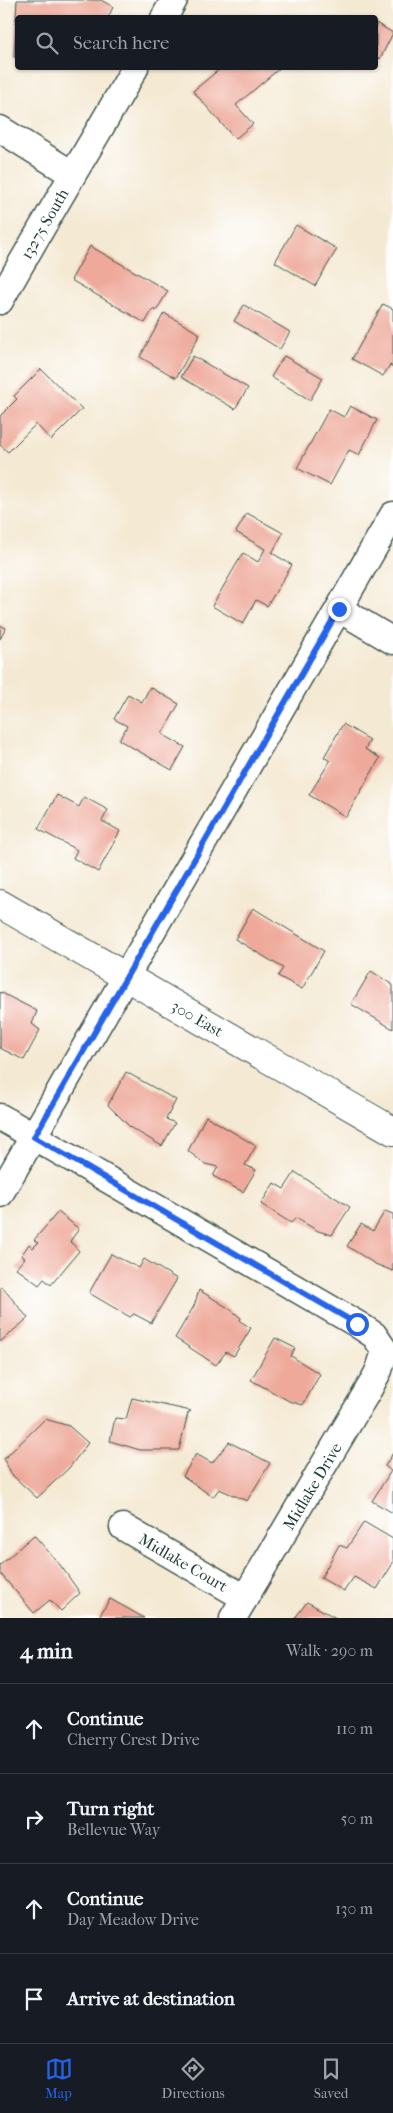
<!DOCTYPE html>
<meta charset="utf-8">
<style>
:root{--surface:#171b24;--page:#20242c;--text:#f1f3f6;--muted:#9ea1a6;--line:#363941;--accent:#2563eb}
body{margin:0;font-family:"IM FELL French Canon",serif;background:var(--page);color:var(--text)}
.stop{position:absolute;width:15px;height:15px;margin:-11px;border:4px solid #2563eb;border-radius:50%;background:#fff}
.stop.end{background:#2563eb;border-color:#fff;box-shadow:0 1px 5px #0008}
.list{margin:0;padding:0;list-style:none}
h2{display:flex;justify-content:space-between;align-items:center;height:65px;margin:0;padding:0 20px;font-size:21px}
h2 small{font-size:16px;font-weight:400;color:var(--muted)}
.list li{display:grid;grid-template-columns:32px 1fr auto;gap:15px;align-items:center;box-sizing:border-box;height:90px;padding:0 20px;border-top:1px solid var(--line)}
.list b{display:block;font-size:19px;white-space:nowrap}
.list p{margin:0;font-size:16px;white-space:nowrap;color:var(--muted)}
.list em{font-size:16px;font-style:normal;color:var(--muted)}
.icon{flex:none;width:28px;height:28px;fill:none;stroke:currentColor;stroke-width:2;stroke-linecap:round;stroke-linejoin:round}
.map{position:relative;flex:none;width:393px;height:1618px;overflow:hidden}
.search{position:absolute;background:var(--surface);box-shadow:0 1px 4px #0004;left:15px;right:15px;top:15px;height:55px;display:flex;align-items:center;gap:12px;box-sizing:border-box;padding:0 18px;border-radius:5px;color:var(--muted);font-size:19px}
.sheet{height:425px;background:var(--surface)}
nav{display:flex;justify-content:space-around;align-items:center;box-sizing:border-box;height:70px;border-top:1px solid var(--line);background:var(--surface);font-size:14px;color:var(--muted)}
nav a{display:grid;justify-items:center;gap:2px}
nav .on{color:var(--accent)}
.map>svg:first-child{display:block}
.building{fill:#eea99a}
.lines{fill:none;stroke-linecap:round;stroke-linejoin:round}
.minor-casing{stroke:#3f574c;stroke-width:29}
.major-casing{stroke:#3f574c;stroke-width:30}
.minor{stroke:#fff;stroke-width:26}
.major{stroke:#fff;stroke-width:28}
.route{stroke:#2563eb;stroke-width:6}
.labels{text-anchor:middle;stroke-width:4;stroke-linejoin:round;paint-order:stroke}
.street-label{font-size:16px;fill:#1f3d34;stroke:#fff}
</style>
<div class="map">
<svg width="393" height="1618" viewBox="0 0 393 1618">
<rect width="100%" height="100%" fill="#fff"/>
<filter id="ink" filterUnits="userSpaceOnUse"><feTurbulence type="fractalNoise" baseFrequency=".02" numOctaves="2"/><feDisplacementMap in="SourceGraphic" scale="10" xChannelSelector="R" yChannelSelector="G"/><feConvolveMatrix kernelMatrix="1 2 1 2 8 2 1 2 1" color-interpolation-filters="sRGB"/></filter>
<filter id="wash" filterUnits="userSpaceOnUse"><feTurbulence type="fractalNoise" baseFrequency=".0096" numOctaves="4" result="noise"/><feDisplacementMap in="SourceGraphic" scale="20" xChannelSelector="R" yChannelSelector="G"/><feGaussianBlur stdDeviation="1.12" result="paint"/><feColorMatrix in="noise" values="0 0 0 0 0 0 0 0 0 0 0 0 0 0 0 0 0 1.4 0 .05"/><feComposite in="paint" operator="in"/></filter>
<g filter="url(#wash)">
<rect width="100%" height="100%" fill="#f4e9d3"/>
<g id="blocks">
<!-- building -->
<path class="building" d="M17,0h84l12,7 -5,11h-92z
M16,18h2v39h-4z
M376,23l17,10 -13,26 -4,-3z
M221,68h59l-44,37 17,19 -18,15 -42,-48z
M296,225l41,24 -22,37 -40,-24z
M90,246l78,45 -12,20 -3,-2 -8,14 -74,-43z
M383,304l10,5v58l-3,-2 -7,11 -31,-17z
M244,305l46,27 -10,17 -46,-28z
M164,313l36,21 -24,44 -36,-21z
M193,356l55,32 -13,21 -54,-32z
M284,356l39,22 -13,22 -39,-23z
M41,369l41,40 -31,31 -15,-16 -28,28 -8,-7v-29l17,-17 -3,-3z
M350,406l27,14 -18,35 -10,-5 -19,35 -33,-17 32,-59 15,8z
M247,513l36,20 -11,20 20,12 -25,41 -11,-6 -13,24 -31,-18 31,-53 15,9 7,-13 -29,-17z
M0,625l6,3 -6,11z
M150,687l29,17 -17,30 23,13 -13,23 -53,-30 8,-14 -13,-7 14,-25 14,8z
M343,724l27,16 -5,9 15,9 -34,59 -37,-22 21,-34 -6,-4z
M57,795l22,12 5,-10 24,13 -6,11 18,10 -22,41 -25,-14 4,-8 -39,-21z
M253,908l71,43 -22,38 -24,-13 5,-8 -48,-29z
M371,971l22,14v44l-42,-25z
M0,992l37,19 -5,13 8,6 -16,30 -24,-12z
M126,1072l50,28 -10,19 9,4 -13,23 -31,-18 -23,-23z
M206,1116l50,30 -11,19 11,5 -13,22 -30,-16 5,-9 -13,-3 -17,-13z
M295,1172l55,35 -18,28 -14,-4 -22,-13 -5,5 -30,-19 13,-21 10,6z
M385,1211l8,3v57l-18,-7 -28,-18 14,-22 12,7z
M58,1212l21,17 -9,12 9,10 -28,34 -7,-6 -5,6 -23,-17 9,-10 -4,-2 8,-12 4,4 5,-5 -4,-3z
M111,1254l28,14 5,-9 33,20 -26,44 -17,-9 -4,3 -41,-24z
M2,1287l26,31 -28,24v-54z
M199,1290l31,19 11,9 -1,3 11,7 -17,28 -8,-4 -10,13 -41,-27 19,-32z
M275,1338l20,10 -4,8 29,18 -17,31 -14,-4 -38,-21z
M132,1398l59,13 -3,2 -9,37h-39l-30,-9 5,-23 11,1z
M45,1419l24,7 19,17 -19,25 -32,30 -26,-24 -7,-15z
M229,1442l41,21 -23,38 -28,-12 -6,8 -30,-21 13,-22 16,9z
M393,1453v60l-21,-12 19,-30 -6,-5z
M364,1522l29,17v24l-16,26 -23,-12 -10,14 -23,-13 18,-33 8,3z
M34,1535l27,31 19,27 -19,18 -11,-11 -16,13 -34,-40v-8z
M110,1599l13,7 21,12h-46z
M307,1602l29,16h-41z"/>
</g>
</g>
<g filter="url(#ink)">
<use href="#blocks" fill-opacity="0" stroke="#3f574c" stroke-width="1"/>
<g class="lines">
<!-- minor casing -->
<g class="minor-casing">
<g id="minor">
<path d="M164,18l10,-18"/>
<path d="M0,129l72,45"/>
<path id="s1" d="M0,301c44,-79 91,-156 135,-233"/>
<path d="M339,609l54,32"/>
<path d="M0,1117l357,207 17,11 11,16 -6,19 -9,17 -137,231"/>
<path d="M0,1194l393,-679"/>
<path id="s2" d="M123,1527l122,71"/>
</g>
</g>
<!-- major casing -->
<g class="major-casing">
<g id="major">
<path id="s3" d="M0,904l393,227"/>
</g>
</g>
<!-- minor -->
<use href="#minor" class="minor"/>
<!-- major -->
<use href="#major" class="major"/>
</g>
</g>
<g class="lines" filter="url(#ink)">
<!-- route -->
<path class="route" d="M339,609l-305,528 323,187"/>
</g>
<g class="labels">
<!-- street labels -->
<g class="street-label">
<text dy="6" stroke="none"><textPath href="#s1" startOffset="89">13275 South</textPath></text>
<text dy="6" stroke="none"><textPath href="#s3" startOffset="228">300 East</textPath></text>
<text transform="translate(312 1486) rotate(-59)" y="6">Midlake Drive</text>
<text dy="6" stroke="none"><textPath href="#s2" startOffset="70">Midlake Court</textPath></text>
</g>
</g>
</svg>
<div class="stop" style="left:357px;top:1324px"></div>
<div class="stop end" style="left:339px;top:609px"></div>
<div class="search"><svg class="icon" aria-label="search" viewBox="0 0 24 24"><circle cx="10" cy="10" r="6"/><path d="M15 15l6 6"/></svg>Search here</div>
</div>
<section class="sheet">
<h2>4 min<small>Walk · 290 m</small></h2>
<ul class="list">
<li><svg class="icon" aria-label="ahead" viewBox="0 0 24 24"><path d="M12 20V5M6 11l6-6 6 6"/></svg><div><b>Continue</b><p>Cherry Crest Drive</p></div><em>110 m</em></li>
<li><svg class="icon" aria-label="right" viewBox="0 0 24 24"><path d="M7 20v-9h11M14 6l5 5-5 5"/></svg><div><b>Turn right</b><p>Bellevue Way</p></div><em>50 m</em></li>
<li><svg class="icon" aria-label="ahead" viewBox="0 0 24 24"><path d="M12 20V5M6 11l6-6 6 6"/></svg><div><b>Continue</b><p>Day Meadow Drive</p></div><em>130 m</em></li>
<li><svg class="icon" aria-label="arrive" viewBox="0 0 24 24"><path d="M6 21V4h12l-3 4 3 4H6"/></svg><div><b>Arrive at destination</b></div></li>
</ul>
</section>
<nav>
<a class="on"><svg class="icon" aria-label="map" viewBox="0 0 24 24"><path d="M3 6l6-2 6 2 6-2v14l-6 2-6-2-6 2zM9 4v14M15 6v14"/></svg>Map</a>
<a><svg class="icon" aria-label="directions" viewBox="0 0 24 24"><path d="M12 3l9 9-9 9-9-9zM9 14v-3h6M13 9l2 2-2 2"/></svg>Directions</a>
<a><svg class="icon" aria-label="saved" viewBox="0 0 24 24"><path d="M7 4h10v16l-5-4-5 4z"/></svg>Saved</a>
</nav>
